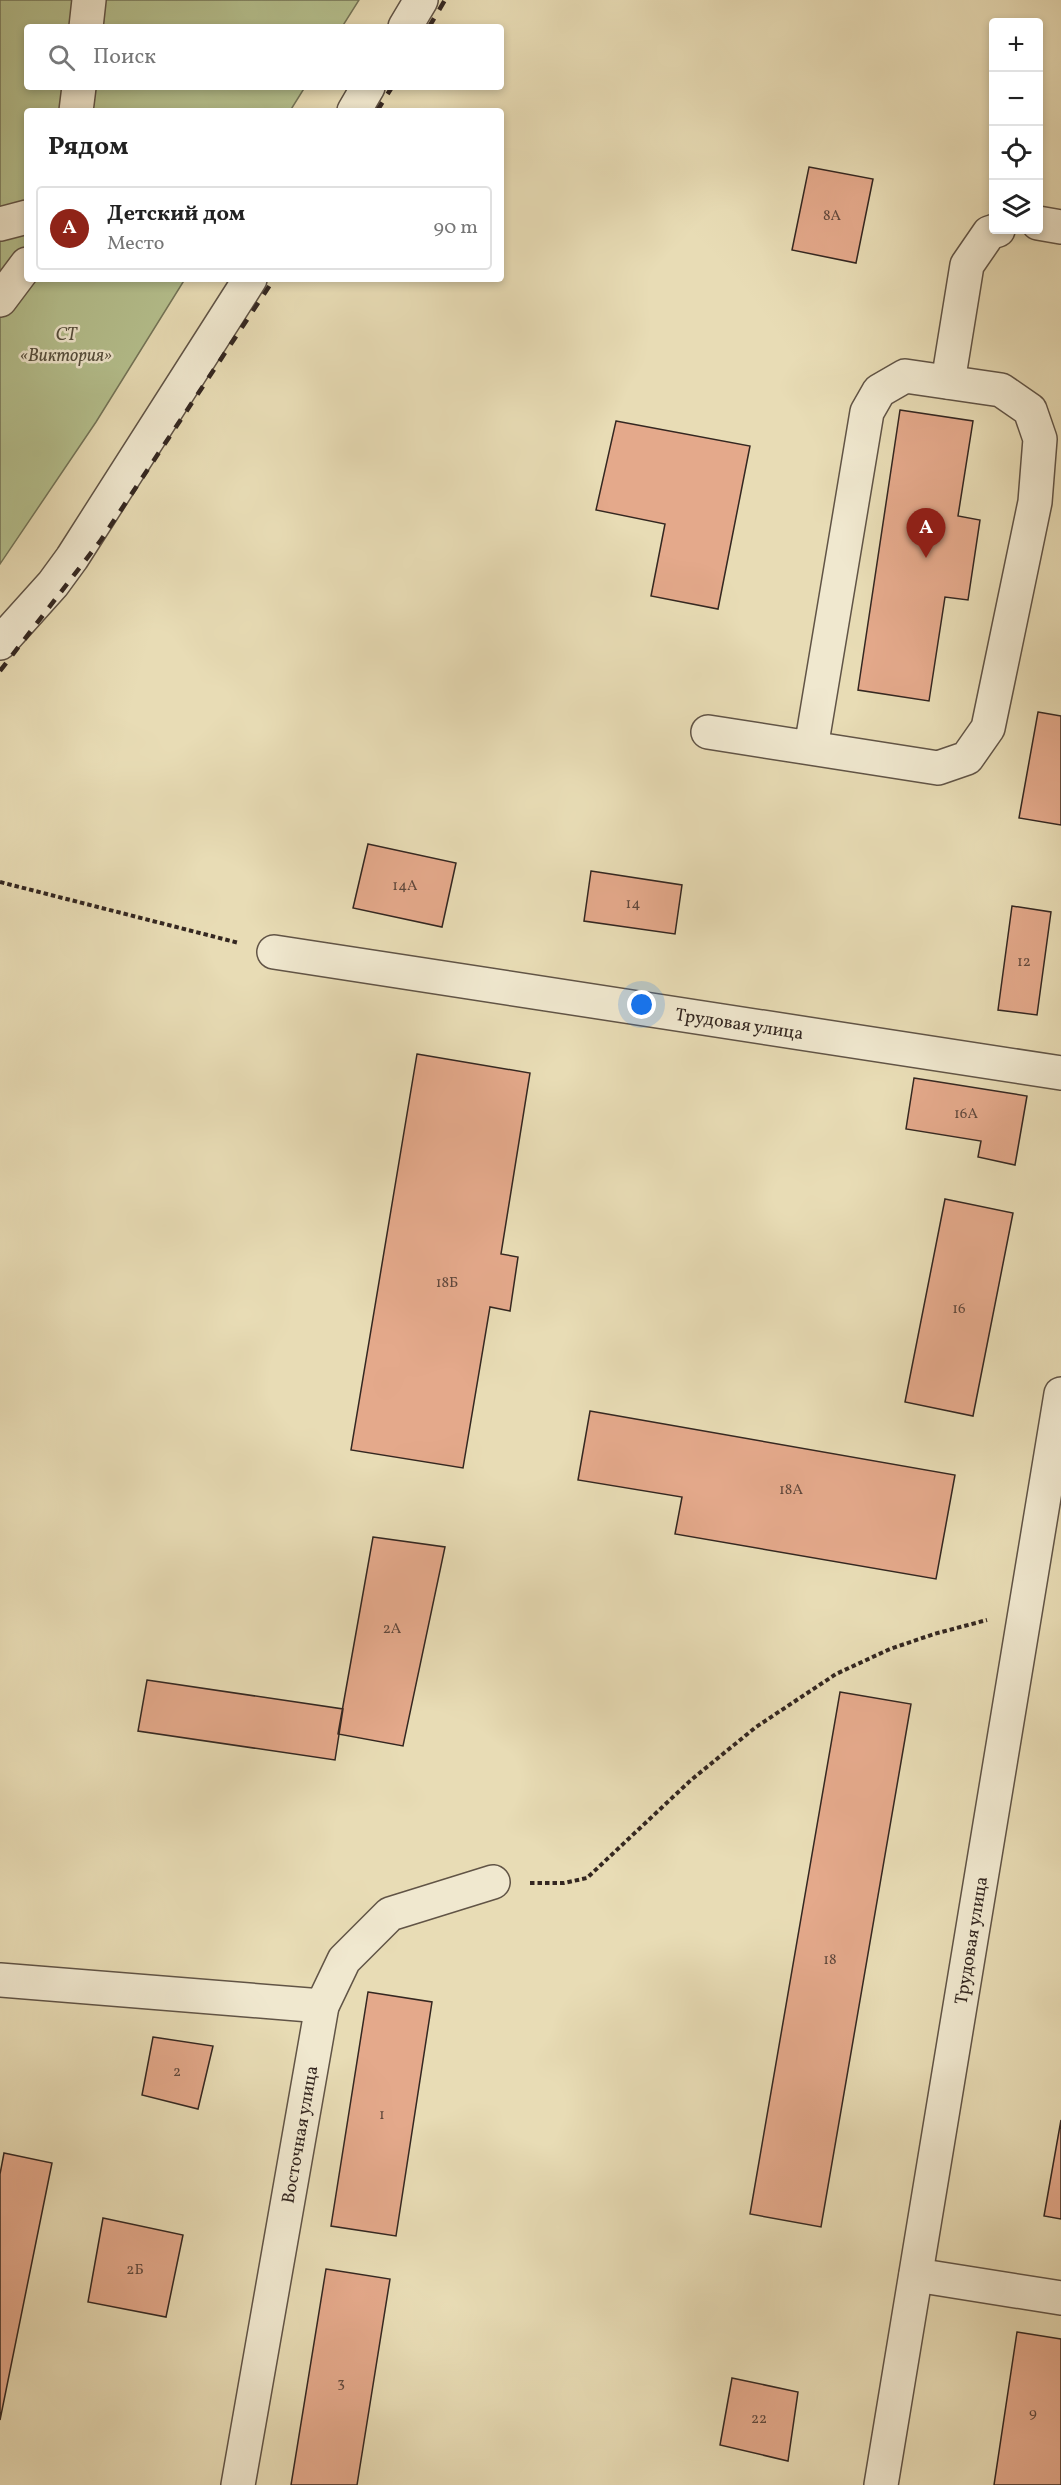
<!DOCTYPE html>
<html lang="ru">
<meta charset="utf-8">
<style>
:root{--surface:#fff;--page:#f2f2f2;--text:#222;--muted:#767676;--line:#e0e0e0;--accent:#8f2418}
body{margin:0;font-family:Vollkorn,serif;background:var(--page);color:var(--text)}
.controls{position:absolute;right:18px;top:18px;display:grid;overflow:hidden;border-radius:6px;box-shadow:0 3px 9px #0003}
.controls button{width:54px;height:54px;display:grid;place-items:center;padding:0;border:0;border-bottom:2px solid var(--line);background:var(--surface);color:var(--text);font:30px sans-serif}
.you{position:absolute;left:642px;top:1005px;width:21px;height:21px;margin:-15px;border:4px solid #fff;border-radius:50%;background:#1a73e8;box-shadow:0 0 0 9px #1a73e833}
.badge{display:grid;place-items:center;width:39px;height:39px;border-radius:50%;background:var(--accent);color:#fff;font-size:20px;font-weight:700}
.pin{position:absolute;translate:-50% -50px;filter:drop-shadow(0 2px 3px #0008)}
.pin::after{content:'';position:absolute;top:32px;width:21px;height:18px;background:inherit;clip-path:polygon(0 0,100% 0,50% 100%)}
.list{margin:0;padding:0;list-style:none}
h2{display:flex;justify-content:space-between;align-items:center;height:78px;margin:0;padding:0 24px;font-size:26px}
h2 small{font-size:20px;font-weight:400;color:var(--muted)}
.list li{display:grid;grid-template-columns:39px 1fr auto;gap:18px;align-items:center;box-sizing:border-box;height:84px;margin:0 12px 12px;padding:0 12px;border:2px solid var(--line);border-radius:6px}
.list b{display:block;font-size:22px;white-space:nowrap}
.list p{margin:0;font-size:20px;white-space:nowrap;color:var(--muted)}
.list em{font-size:20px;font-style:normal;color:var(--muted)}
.icon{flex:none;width:33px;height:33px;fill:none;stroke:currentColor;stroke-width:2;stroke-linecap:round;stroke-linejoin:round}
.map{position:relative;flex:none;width:1061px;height:2485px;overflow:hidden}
.search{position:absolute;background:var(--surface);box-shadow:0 3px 9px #0003;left:24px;top:24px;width:480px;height:66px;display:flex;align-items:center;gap:15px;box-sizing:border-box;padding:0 21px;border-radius:6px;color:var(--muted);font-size:22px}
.panel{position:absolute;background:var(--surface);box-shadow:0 3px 9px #0003;left:24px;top:108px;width:480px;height:174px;border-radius:6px}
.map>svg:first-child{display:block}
.garden{fill:#b5c08e;stroke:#747458;stroke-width:1.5}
.building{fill:#e4a98b;stroke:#342721;stroke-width:1.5}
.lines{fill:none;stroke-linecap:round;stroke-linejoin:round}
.minor-casing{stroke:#615446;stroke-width:36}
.path{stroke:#342721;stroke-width:4;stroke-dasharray:4.5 3;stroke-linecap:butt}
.minor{stroke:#f0e8cf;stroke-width:33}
.rail{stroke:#342721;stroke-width:4.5;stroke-dasharray:10 10;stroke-linecap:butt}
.labels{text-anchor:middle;stroke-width:5;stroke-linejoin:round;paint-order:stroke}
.number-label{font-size:15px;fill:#60483c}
.park-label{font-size:18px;font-style:italic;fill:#544d3c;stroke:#f0e8cf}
.street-label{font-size:18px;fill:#342721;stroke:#f0e8cf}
</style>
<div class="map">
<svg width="1061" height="2485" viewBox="0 0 1061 2485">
<rect width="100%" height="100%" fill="#e8dcb5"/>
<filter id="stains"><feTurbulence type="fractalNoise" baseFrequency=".00333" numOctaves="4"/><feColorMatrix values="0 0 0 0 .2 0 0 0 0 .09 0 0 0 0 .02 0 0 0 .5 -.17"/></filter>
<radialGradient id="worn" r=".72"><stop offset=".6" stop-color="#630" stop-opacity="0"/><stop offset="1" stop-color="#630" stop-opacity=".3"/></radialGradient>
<!-- garden -->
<path class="garden" d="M0,0h359l-17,27h-315v60h278l-15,24h-263v168h158l-89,143 -96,142z"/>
<!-- building -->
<path class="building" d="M809,167l64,12 -17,84 -64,-13z
M900,410l73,11 -15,95 22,4 -12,80 -23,-3 -16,104 -71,-11z
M616,421l134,25 -32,163 -67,-13 14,-72 -69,-14z
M1038,712l23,4v109l-42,-7z
M368,844l88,19 -14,64 -89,-19z
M591,871l91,14 -7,49 -91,-13z
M1012,906l39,6 -14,103 -39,-5z
M417,1054l113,19 -29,181 17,3 -8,54 -20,-4 -27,161 -112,-18z
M914,1078l113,18 -12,69 -37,-8 3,-16 -75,-12z
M945,1199l68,14 -40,203 -68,-14z
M590,1411l365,64 -19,104 -261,-45 7,-37 -104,-17z
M373,1537l72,10 -42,199 -65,-12z
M147,1680l196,29 -8,51 -197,-29z
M840,1692l71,12 -90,523 -71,-13z
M368,1992l64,10 -36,234 -65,-10z
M153,2037l60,9 -15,63 -56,-14z
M1061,2120v99l-17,-3z
M4,2153l48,10 -52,257v-246z
M103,2218l80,17 -17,82 -78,-15z
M326,2269l64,10 -33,206h-66z
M1017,2332l44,7v146h-67z
M732,2378l66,14 -10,69 -68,-16z"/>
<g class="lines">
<!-- minor casing -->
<g class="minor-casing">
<g id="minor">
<path d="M86,27l3,-27"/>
<path d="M405,27l16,-27"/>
<path d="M76,111l3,-24"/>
<path d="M354,111l14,-24"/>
<path d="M1038,223l23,4"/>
<path d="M0,224l27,-7"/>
<path d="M0,300l27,-36"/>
<path d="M948,382l19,-117 22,-32 9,-3"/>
<path d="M0,643l53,-59 19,-26 178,-279"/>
<path d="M708,732l230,36 29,-10 21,-30 47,-226 5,-63 -10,-29 -29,-20 -96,-14 -26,15 -12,21 -56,336"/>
<path id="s1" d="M274,952l787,121"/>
<path d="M0,1980l322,26"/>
<path d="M916,2275l145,23"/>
<path id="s2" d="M238,2485l84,-479 22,-46 46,-46 103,-32"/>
<path id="s3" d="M881,2485l180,-1091"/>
</g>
</g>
<!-- path -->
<path class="path" d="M0,882l239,61
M530,1883h34l23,-5 104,-98 65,-53 80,-53 54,-25 44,-15 53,-14"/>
<!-- minor -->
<use href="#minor" class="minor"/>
<!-- rail -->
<path class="rail" d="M429,27l16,-27
M377,111l15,-24
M0,671l101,-131 173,-261"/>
</g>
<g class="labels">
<!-- number labels -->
<g class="number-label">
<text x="832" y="220">8А</text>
<text x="405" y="890">14А</text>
<text x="633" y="908">14</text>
<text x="1024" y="966">12</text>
<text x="966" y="1118">16А</text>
<text x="447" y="1287">18Б</text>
<text x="959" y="1313">16</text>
<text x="791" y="1494">18А</text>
<text x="392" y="1633">2А</text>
<text x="830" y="1964">18</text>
<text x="177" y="2076">2</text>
<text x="382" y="2119">1</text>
<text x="135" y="2274">2Б</text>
<text x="341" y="2387">3</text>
<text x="1033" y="2417">9</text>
<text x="759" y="2423">22</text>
</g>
<!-- park labels -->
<g class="park-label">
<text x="66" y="340">СТ<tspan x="66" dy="21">«Виктория»</tspan></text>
</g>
<!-- street labels -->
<g class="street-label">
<text dy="6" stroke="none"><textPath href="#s1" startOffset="471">Трудовая улица</textPath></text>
<text dy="6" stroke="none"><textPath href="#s3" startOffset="552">Трудовая улица</textPath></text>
<text dy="6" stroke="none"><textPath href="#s2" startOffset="356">Восточная улица</textPath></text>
</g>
</g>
<rect width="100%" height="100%" filter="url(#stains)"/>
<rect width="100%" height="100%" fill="url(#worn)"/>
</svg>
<div class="controls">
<button>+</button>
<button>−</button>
<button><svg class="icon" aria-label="locate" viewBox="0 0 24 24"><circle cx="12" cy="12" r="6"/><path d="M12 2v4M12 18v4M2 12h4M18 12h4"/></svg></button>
<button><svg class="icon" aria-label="layers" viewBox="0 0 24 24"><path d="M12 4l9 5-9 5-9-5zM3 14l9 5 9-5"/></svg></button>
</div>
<div class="you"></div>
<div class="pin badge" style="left:926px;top:558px">A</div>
<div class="search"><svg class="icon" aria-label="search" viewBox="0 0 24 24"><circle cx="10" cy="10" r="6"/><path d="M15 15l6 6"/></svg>Поиск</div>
<section class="panel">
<h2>Рядом<small></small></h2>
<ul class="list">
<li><span class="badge">A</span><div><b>Детский дом</b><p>Место</p></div><em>90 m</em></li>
</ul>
</section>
</div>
